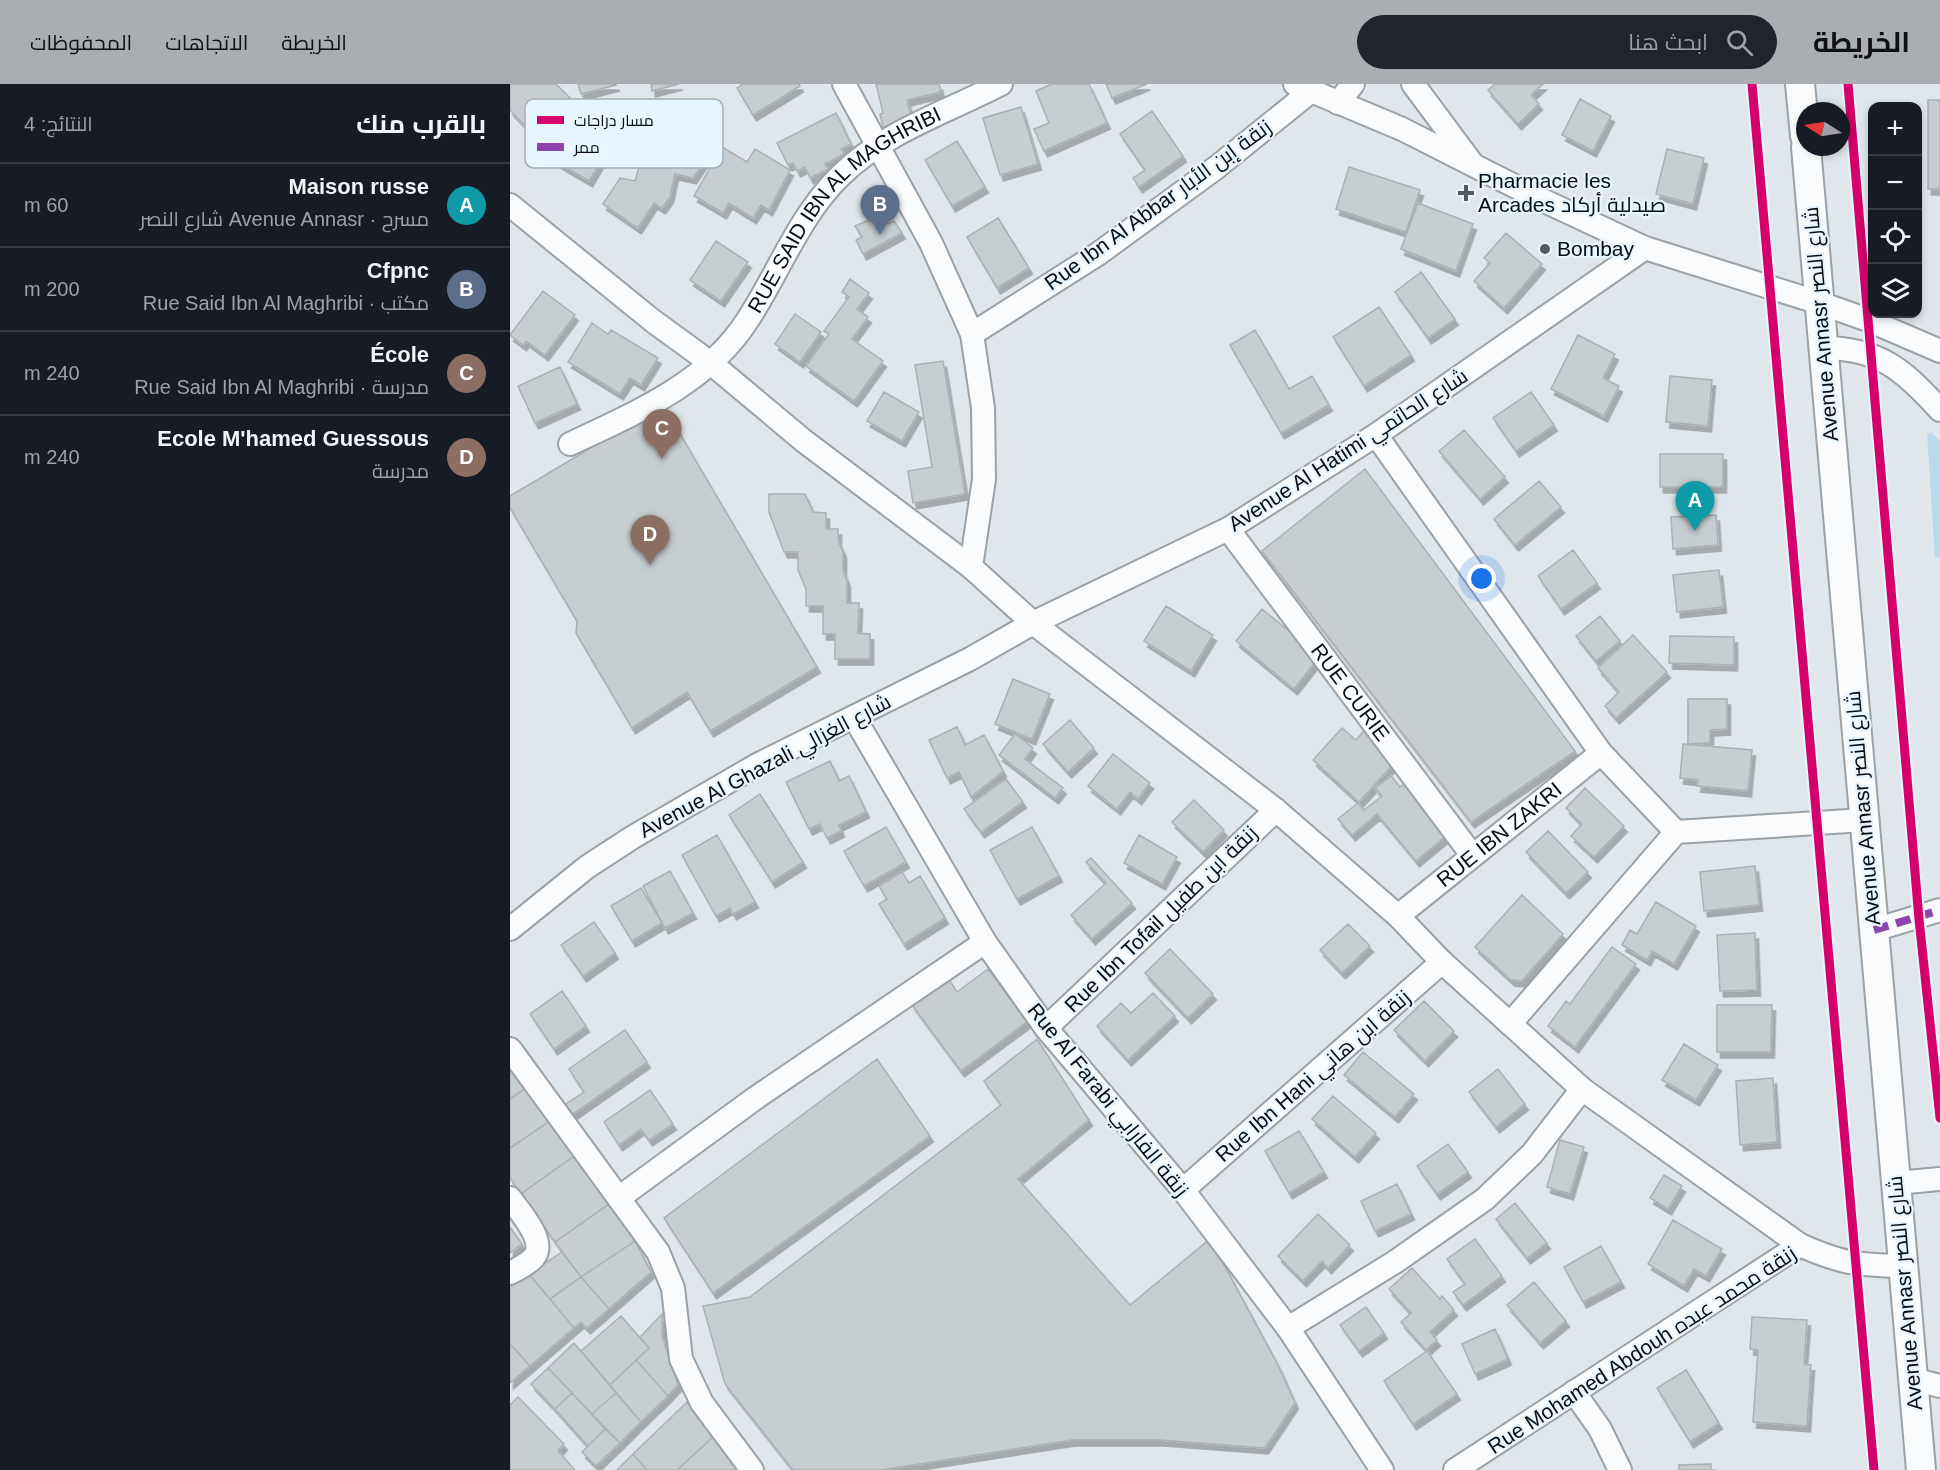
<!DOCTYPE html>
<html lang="ar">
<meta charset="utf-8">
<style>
:root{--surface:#171b24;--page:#20242c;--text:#f1f3f6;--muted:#9ea1a6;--line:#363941;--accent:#aaaeb2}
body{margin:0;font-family:Helvetica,Cairo,sans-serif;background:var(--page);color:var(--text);direction:rtl}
.controls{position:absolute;right:18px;top:18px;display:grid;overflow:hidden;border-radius:12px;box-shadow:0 3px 9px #0003}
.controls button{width:54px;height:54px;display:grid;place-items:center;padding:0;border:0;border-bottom:2px solid var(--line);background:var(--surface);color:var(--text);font:30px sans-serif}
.compass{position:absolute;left:1286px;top:18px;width:54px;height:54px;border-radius:50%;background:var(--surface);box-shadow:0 3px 9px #0003;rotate:282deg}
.you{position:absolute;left:972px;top:495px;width:21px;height:21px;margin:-15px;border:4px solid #fff;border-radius:50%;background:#1a73e8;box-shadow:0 0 0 9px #1a73e833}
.badge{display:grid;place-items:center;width:39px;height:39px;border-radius:50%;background:var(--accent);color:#fff;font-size:20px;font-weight:700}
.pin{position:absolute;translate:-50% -50px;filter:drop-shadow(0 2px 3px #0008)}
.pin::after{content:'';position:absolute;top:32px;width:21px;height:18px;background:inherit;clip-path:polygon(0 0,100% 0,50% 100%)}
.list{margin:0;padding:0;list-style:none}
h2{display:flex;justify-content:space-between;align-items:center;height:78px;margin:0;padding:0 24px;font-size:26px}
h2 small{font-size:20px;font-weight:400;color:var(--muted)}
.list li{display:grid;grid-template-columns:39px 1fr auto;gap:18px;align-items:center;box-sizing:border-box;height:84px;padding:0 24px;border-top:2px solid var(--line)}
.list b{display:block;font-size:22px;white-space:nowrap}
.list p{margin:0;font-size:20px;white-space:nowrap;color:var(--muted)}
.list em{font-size:20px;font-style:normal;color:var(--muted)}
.icon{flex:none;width:33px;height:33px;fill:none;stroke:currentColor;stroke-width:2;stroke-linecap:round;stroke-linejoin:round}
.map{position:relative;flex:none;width:1430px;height:1386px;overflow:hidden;direction:ltr}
header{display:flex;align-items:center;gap:36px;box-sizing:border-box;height:84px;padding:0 30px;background:var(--accent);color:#111}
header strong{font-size:28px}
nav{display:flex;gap:33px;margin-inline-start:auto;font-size:21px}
.search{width:420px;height:54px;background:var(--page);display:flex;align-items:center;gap:15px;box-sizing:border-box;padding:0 21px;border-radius:33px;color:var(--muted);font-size:22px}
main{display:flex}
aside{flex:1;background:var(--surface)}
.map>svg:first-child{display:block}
.green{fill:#bbd9ed}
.building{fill:#c7ced2;stroke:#aab0b4;stroke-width:1.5;filter:url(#shadow)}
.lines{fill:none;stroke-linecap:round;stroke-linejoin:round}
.minor-casing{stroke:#9ba1a4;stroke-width:26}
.major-casing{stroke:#9ba1a4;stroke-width:32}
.minor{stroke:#fafbfc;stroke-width:22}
.major{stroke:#fafbfc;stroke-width:28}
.quiet{stroke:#8e44ad;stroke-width:8;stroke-dasharray:15 8;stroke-linecap:butt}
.cycleway-casing{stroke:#e6f5ff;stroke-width:13}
.cycleway{stroke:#d6006c;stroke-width:9}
.poi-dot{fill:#54595e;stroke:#e6f5ff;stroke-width:2}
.labels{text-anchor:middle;stroke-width:4.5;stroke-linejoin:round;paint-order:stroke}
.poi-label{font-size:21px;fill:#090d11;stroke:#e6f5ff;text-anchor:start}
.street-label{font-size:21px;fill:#090d11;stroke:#e6f5ff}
.key{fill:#e6f5ff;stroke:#a4afb8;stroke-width:1.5}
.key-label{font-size:16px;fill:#090d11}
</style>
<header>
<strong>الخريطة</strong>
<div class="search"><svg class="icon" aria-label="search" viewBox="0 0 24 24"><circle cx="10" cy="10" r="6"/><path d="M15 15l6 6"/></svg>ابحث هنا</div>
<nav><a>الخريطة</a><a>الاتجاهات</a><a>المحفوظات</a></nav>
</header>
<main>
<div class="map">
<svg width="1430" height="1386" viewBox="0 0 1430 1386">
<defs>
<filter id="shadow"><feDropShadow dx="3.5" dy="6" stdDeviation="0" flood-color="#0004"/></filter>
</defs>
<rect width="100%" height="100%" fill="#dfe7ec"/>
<!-- green -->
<path class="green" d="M1421,348l9,9v116l-5,1 -8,-124z"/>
<!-- building -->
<path class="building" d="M0,0h46l16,16 -37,36 -25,-26z
M68,0h37l1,1 -35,9z
M141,0h28l-27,7z
M233,0h56l1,2 -47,29 -16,-27z
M366,0h63l2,8 -34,8 5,20 -29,7 -3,-13 3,-1z
M542,0h37l18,39 -63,28 -10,-22 15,-6 -13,-32z
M596,0h41l-35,14z
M985,0h48l-12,11 8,9 -21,20 -30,-34z
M1070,15l31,17 -18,35 -31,-16z
M1418,16h12v89h-12z
M511,23l17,57 -38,11 -17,-57z
M642,27l31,45 -44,31 -6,-9 12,-8 -25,-36z
M167,28l28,7 -8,31 10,7 -14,21 -18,-4 -5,23 -8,11 -8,-5 -16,25 -35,-24 17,-26 15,3 9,-32 -9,-6 12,-19 19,5z
M77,29l20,11 -4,6 12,7 -26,44 -39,-23 10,-17 9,5z
M326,29l15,31 -10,5 3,5 -19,10 3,5 -18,9 -5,-11 -8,4 -4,-8 -5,2 -11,-22z
M447,57l28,46 -33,19 -27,-46z
M212,63l25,15 8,-13 35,21 -21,40 -8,-5 -8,13 -24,-15 -6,10 -29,-17z
M1157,65l37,9 -11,46 -37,-10z
M839,83l71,23 -14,42 -70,-23z
M908,119l55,21 -17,47 -55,-22z
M373,130l5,10 6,-3 8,12 -39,21 -7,-14 6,-3 -7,-11z
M488,134l31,50 -32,20 -30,-51z
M996,149l36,31 -38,44 -30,-27 16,-18 -6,-5z
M206,157l32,21 -27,39 -31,-21z
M911,188l34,47 -27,19 -33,-46z
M340,195l19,14 -12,16 11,8 -16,22 31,22 -29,40 -48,-35 23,-32 -5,-3 25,-34 -7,-5z
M33,207l32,24 -30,40 -19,-14 -3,4 -13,-10z
M869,223l32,48 -47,31 -31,-49z
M285,230l26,18 -21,30 -25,-18z
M82,239l16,11 3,-4 47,28 -17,27 -11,-7 -10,16 -52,-32z
M745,246l34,59 23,-13 17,29 -48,28 -51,-88z
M1068,251l37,19 -12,24 16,8 -15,30 -53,-27z
M433,277l22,133 -52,9 -5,-32 24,-4 -17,-102z
M50,283l17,37 -42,19 -17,-37z
M1160,292l42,4 -4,46 -42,-4z
M374,308l35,20 -17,29 -35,-20z
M1021,308l23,33 -38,26 -23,-33z
M153,321l154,262 -107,64 -23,-39 -55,36 -56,-95 1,-12 -67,-113v-12z
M954,346l41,47 -25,22 -41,-48z
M1150,370h63v33h-63z
M855,385l210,282 -104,71 -209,-271z
M1029,397l22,26 -46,38 -21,-26z
M259,410h36l8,18 13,1v16h12v11l5,12v19l4,10v22h12l-1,30 12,1v25h-35v-25h-12v-28h-17v-17l-8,-19v-18h-14l-15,-40z
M1206,431l2,30 -45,4 -2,-32z
M1063,466l24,33 -36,26 -23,-33z
M1209,486l4,37 -46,5 -4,-37z
M656,522l47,29 -22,36 -47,-30z
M752,525l58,47 -26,33 -58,-48z
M1090,532l20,25 -24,20 -20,-25z
M1123,551l34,37 -51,46 -11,-12 14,-14 -21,-24z
M1160,552l64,1v28l-65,-2z
M503,595l37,15 -18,45 -37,-15z
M1178,615h39v30l-17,1v13l-22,1z
M560,636l24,28 -26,24 -25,-28z
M447,643l8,18 19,-10 19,36 -32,26 -12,-25 -12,6 -18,-38z
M832,644l14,12 8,-9 33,29 -38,42 -46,-42z
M505,650l18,14 -8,11 38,29 -8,10 -56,-43z
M1173,660l69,6 -4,41 -51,-5 1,-6 -18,-2z
M603,670l37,29 -12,16 -8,-7 -13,17 -29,-23z
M320,677l9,20 10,-5 17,36 -27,13 2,6 -14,7 -7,-14 -11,5 -23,-47z
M881,692l9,11 8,-7 43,52 -35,29 -39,-47 -25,21 -14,-16 20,-16 6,7 18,-14 -7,-8z
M496,695l17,23 -42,30 -17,-23z
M1075,704l39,38 -30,31 -23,-21 11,-12 -16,-16z
M250,710l43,68 -31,20 -43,-67z
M684,716l30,30 -21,22 -31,-30z
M376,743l20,35 -42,24 -20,-35z
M522,743l27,49 -42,23 -27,-49z
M1038,747l40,41 -22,21 -40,-41z
M207,751l38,67 -22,12 -3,-6 -14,8 -34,-61z
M629,751l38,22 -15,27 -38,-21z
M581,774l41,45 -40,36 -21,-24 35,-32 -20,-21z
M1245,782l4,39 -55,6 -4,-39z
M160,787l23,42 -28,15 -22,-42z
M392,788l7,11 11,-7 25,42 -41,26 -25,-40 8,-5 -8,-13z
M131,804l21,35 -30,18 -21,-35z
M1012,811l41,39 -41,47 -11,-1 -36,-33z
M1146,818l40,24 -22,38 -22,-13 -5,9 -25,-15 8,-15 7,4z
M84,838l21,31 -32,23 -22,-31z
M838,840l22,22 -28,27 -22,-23z
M1245,849l2,57 -37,1 -3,-56z
M1102,863l24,17 -61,83 -27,-21 18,-25 4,3z
M660,865l43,45 -25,24 -43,-45z
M478,885l39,53 -66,49 -49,-66 36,-27 9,14z
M52,907l24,35 -32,23 -24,-35z
M643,909l22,23 -47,44 -31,-34 24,-23 10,10z
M914,917l30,30 -29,30 -31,-31z
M1207,921h55l-1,47h-54z
M115,946l22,32 -77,54 -7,-10 21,-14 -15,-23z
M527,955l52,81 -71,59 112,126 80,-66 68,126 17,38 -30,45 -105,-8h-88l-191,30h-88l-68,-86 -22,-78 47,-9 251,-192 -17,-24z
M1174,960l34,21 -22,35 -34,-20z
M853,968l51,42 -19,23 -51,-42z
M367,975l53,77 -217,157 -49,-75z
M0,981l16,23 -16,11z
M988,985l27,35 -29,23 -27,-35z
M1263,994l4,64 -37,3 -4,-64z
M16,1004l24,33 -40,27v-49z
M140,1006l23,34 -24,16 -8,-11 -22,16 -15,-23z
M823,1012l43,37 -21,24 -43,-38z
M40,1037l24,35 -53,38 -11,-16v-30z
M789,1047l25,41 -35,21 -24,-42z
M1050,1056l24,7 -14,47 -23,-7z
M938,1060l20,28 -31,22 -20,-28z
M64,1072l35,48 -54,38 -34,-48z
M1154,1091l18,11 -14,23 -18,-11z
M887,1100l14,30 -36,17 -14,-30z
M1005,1119l32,40 -20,15 -31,-39z
M99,1120l26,37 -54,36 -26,-35z
M808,1130l32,31 -22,23 -6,-7 -19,20 -25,-25z
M1163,1136l49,29 -16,27 -12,-7 -10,17 -36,-22z
M0,1143l12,17 -12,9z
M965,1155l27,37 -39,29 -10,-13 12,-8 -18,-25z
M125,1157l16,31 -42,37 -28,-32z
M1091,1162l20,36 -38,20 -19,-35z
M52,1168l19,25 -31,22 -21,-25z
M902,1184l28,31 2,-3 12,14 -24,22 7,8 -11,10 -25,-28 10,-9 -22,-24z
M19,1190l45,54 -44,38 -20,-22v-57z
M71,1193l28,32 -22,19 -6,-6 -7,6 -24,-29z
M1024,1198l32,39 -26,22 -33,-38z
M856,1223l18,26 -25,18 -19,-26z
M152,1230v22l16,49 -10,11 -32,-36 13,-12 -9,-11z
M111,1232l28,32 -39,37 -29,-34z
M1242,1233l55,3 -3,44 7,1 -4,61 -54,-4 5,-72 -8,-1z
M985,1245l13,30 -33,15 -13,-30z
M64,1259l42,50 -24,21 -44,-46z
M0,1260l20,22 -20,17z
M917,1267l30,43 -44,30 -29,-43z
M126,1276l32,36 -27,26 -31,-37z
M38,1284l24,25 -17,16 -24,-25z
M1176,1286l33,53 -29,19 -33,-54z
M62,1309l33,36 -17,17 -33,-37z
M106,1309l25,29 -21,21 -28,-29z
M8,1313l46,47 -6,7 17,19h-65v-65z
M177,1318l27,34 -37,34h-30l-14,-16z
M95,1345l15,14 -24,23 -14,-14z
M204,1352l27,34h-64z
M123,1370l14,16h-30z
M1201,1380v6h-32v-5z"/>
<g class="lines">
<!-- minor casing -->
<g class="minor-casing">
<g id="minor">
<path d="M334,0l87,159 41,91 11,74 1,71 -13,88"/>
<path d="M785,0l107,45 136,69 107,50 175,55 48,17 72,31"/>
<path d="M903,0l58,78"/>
<path d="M828,19l15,-19"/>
<path d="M0,121l143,116 59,43 92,77 167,126 62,56 243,187 122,106 44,46 140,127 218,156c43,19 57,20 103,21"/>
<path d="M462,250l126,-80 119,-87 93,-75"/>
<path d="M1313,264c56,0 81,22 117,62"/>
<path d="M866,351l225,318 75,79"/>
<path id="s1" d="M60,360c65,-31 136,-60 177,-123 31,-47 52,-105 93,-145 44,-44 107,-64 161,-92"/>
<path id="s2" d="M718,445l244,326"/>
<path d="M344,633l131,225 61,86 137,162 105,138 94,142"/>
<path id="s3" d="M888,832l203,-163"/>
<path d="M0,845l77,-62 46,-30 124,-72 213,-106 63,-36 195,-94 148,-94 269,-187"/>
<path d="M1364,846l66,-20"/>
<path d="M1000,940l166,-192 188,-12"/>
<path d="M536,944l230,-218"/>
<path d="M0,965l148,203 15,36 8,71 21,44 50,67"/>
<path d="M1386,1099l44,-4"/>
<path d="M673,1106l259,-228"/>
<path d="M110,1113l137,-100 228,-155"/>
<path d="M0,1114c9,13 37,43 24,59 -5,7 -17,12 -24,16"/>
<path d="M778,1244l107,-66 90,-63 47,-45 50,-65"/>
<path d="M1402,1295l28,7"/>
<path d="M1064,1308l26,37 20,41"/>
<path d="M945,1386l345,-225"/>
</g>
</g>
<!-- major casing -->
<g class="major-casing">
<path id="major" d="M1290,0l5,52
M1296,63l115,1323"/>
</g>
<!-- minor -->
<use href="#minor" class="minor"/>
<!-- major -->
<use href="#major" class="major"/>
<!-- quiet -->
<path class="quiet" d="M1364,846l66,-20"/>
<!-- cycleway casing -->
<g class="cycleway-casing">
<path id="cycleway" d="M1242,0l122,1386
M1338,0l71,835 21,199"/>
</g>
<!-- cycleway -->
<use href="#cycleway" class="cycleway"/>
</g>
<!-- markers -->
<g class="poi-dot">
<path d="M953 100h6v6h6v6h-6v6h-6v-6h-6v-6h6z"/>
<circle cx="1035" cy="165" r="6"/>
</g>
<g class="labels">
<!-- poi labels -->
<g class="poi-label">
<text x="968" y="104">Pharmacie les<tspan x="968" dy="24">Arcades صيدلية أركاد</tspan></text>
<text x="1047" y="172">Bombay</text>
</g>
<!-- street labels -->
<g class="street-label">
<text transform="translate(648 121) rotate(-36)" y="7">Rue Ibn Al Abbar زنقة إبن الأبار</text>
<text dy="7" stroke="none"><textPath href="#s1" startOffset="370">RUE SAID IBN AL MAGHRIBI</textPath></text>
<text transform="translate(1311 240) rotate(-95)" y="7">Avenue Annasr شارع النصر</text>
<text transform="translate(838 366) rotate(-33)" y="7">Avenue Al Hatimi شارع الحاتمي</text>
<text dy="7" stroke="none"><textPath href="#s2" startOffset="204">RUE CURIE</textPath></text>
<text transform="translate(255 682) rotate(-28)" y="7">Avenue Al Ghazali شارع الغزالي</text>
<text transform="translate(1353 724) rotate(-95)" y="7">Avenue Annasr شارع النصر</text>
<text dy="7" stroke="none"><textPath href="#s3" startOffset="130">RUE IBN ZAKRI</textPath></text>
<text transform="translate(651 835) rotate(-44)" y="7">Rue Ibn Tofail زنقة ابن طفيل</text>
<text transform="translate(803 992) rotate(-41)" y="7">Rue Ibn Hani زنقة ابن هاني</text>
<text transform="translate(598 1016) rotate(51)" y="7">Rue Al Farabi زنقة الفارابي</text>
<text transform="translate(1395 1209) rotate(-95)" y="7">Avenue Annasr شارع النصر</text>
<text transform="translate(1132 1266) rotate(-33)" y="7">Rue Mohamed Abdouh زنقة محمد عبده</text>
</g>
</g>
<!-- legend -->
<rect x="15" y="15" width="198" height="69" rx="9" class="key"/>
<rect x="27" y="32" width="27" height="8" fill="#d6006c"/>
<rect x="27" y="59" width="27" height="8" fill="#8e44ad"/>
<g class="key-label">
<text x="64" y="42">مسار دراجات</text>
<text x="64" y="69">ممر</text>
</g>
</svg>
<div class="controls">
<button>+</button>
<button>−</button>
<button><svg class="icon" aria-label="locate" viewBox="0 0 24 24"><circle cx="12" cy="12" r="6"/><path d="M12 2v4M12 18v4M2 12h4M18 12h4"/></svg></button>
<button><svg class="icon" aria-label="layers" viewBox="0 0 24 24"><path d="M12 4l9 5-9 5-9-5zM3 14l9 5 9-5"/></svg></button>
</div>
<svg class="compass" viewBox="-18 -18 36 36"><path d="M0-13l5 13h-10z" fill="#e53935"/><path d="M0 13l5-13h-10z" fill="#9ea1a6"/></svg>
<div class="you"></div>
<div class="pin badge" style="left:1185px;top:447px;background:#0f9aa8">A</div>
<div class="pin badge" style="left:370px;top:151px;background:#5c6f8a">B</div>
<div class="pin badge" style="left:152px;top:375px;background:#8d6e63">C</div>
<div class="pin badge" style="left:140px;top:481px;background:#8d6e63">D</div>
</div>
<aside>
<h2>بالقرب منك<small>النتائج: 4</small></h2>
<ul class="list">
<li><span class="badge" style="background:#0f9aa8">A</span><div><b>Maison russe</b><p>مسرح · Avenue Annasr شارع النصر</p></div><em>60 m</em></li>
<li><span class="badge" style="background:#5c6f8a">B</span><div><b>Cfpnc</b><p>مكتب · Rue Said Ibn Al Maghribi</p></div><em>200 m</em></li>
<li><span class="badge" style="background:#8d6e63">C</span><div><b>École</b><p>مدرسة · Rue Said Ibn Al Maghribi</p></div><em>240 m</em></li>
<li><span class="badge" style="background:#8d6e63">D</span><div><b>Ecole M'hamed Guessous</b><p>مدرسة</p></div><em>240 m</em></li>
</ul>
</aside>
</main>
